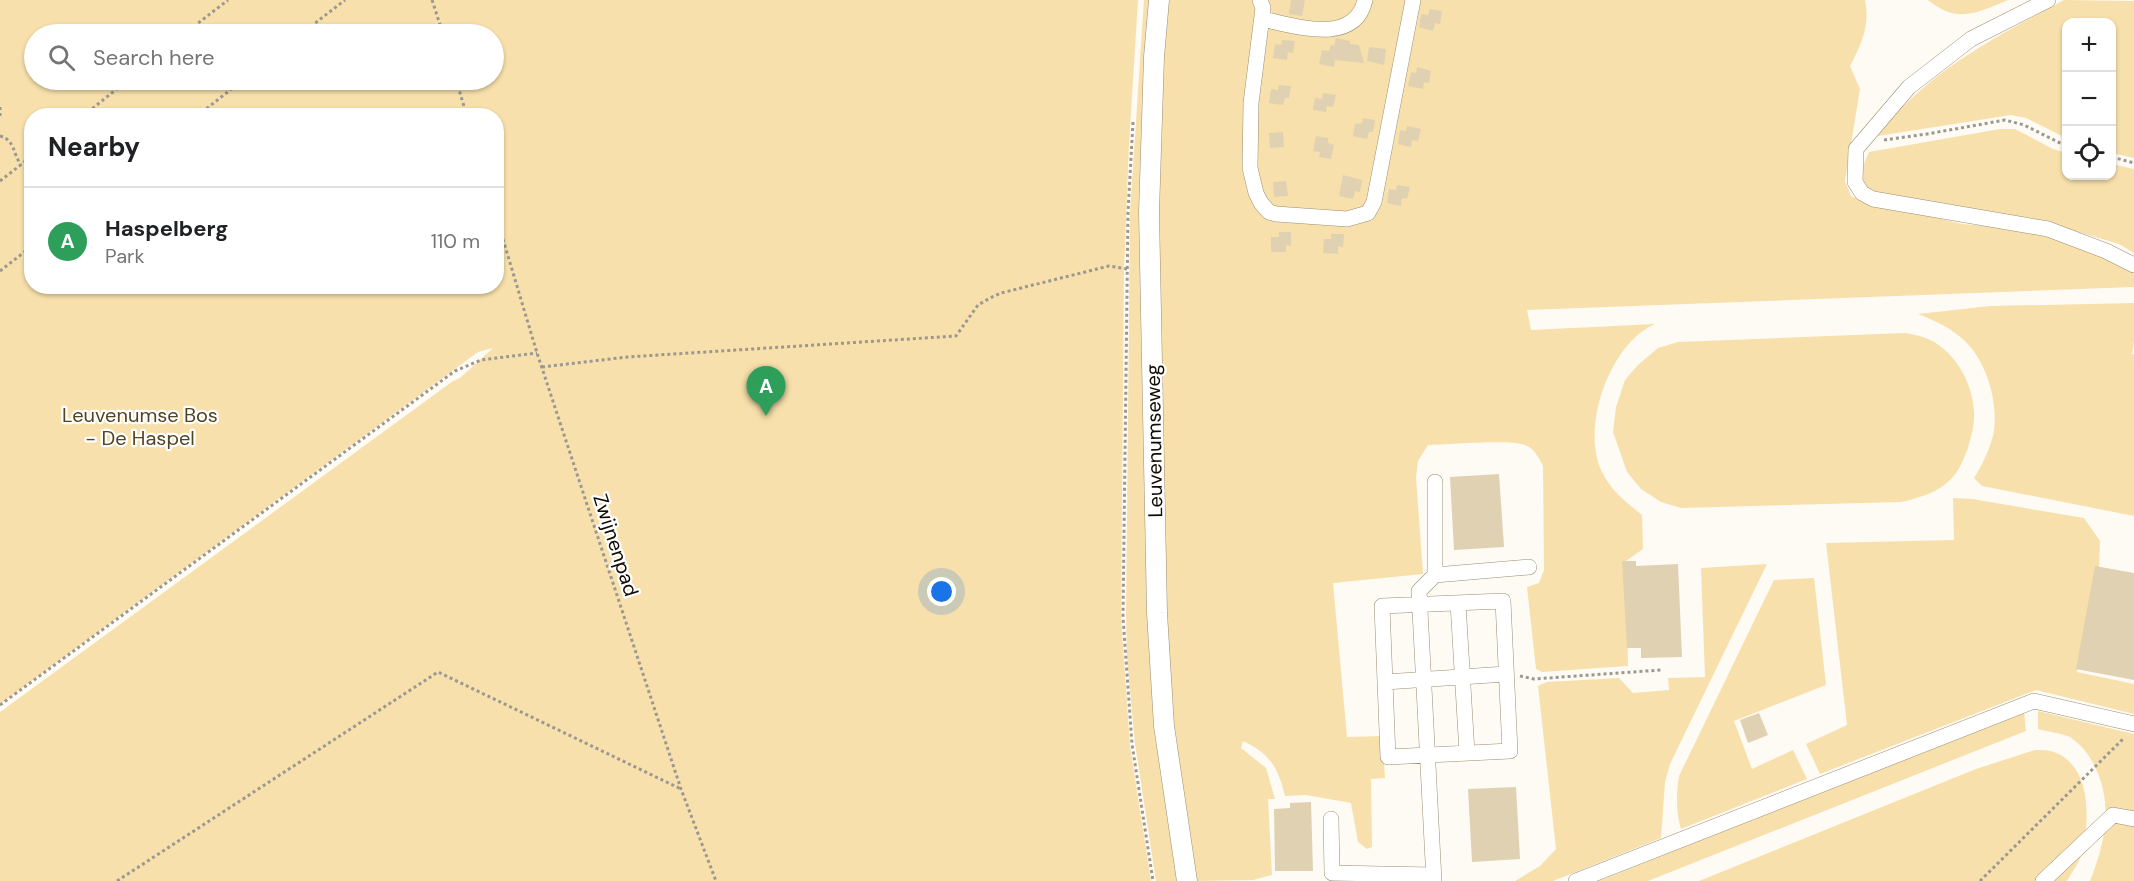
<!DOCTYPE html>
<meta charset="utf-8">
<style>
:root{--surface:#fff;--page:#f2f2f2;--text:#202124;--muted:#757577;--line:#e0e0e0;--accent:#2563eb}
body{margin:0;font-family:"DM Sans",sans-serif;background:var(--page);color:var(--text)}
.controls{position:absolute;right:18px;top:18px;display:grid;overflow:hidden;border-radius:12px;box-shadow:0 2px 4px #0004}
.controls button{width:54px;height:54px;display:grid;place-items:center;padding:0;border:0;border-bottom:2px solid var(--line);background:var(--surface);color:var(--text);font:30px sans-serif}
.you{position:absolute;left:942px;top:592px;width:21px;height:21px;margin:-15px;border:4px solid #fff;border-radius:50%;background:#1a73e8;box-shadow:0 0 0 9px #1a73e833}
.badge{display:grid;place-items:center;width:39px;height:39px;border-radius:50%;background:var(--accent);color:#fff;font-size:20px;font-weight:700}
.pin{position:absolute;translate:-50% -50px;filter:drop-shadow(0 2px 3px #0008)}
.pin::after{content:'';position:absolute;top:32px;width:21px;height:18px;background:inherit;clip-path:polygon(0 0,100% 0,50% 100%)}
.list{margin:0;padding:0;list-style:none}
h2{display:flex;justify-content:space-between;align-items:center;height:78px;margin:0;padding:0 24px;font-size:26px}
h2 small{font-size:20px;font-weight:400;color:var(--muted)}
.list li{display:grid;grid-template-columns:39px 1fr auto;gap:18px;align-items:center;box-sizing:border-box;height:108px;padding:0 24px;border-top:2px solid var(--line)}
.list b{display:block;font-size:22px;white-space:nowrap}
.list p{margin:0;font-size:20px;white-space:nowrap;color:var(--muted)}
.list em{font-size:20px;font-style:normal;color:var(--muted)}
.icon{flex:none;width:33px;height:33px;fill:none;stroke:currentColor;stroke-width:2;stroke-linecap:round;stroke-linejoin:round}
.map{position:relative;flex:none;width:2134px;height:881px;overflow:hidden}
.search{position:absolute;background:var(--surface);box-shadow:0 2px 4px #0004;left:24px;top:24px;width:480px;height:66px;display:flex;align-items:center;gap:15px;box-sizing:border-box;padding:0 21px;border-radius:33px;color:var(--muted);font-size:22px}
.panel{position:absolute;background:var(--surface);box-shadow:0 2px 4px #0004;left:24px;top:108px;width:480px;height:186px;border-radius:24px}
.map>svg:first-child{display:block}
.green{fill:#f7e0ab;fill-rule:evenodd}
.building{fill:#dfd1b2}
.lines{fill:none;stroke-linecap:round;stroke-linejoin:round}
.minor-casing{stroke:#9b8e71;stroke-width:16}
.major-casing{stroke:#9b8e71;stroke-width:21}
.path{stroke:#9c9891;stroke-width:3;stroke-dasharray:3 3;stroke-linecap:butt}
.minor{stroke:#fff;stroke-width:15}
.major{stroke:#fff;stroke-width:20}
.labels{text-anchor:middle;stroke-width:4.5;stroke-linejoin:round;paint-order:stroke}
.park-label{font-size:20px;fill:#524421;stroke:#fff}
.street-label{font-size:20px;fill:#100b03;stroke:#fff}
</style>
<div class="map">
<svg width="2134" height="881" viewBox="0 0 2134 881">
<rect width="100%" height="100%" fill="#fefbf5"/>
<!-- green -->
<path class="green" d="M0,0h1138l-9,144 -5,127 -3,346 9,129 21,135h-1151v-169l453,-331 7,-3 33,-30 -15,4 -478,352zM34,34h460v46h-460zM32,116h464v170h-464z
M1144,0h7l-8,143 37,738h-24l-21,-137 -8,-87 -1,-41 4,-404z
M1166,0h89l4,8 -6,48 6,149 111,11 47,-216h448c5,25 -3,44 -15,66l10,23 -15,92 6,15 21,9 41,7 49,12 46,4 70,16 28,12 28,18v13l-607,23 4,20 124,-6c-45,19 -75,104 -53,148 10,20 23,29 40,43l1,34 -17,12 2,105 -86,6 -6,-3 -9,-82 12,-4 5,-13 -1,-104c-4,-8 -9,-18 -18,-21 -16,-6 -77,0 -97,0l-10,16 -2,16 7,97 -90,9 14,154 35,-1 3,42 -14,1 1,68 -5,2 -9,-7 -7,-39 -45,-8 -21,1c-7,-29 -15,-42 -42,-55l-2,7 25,20 9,31h-7l4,76 -19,5 -58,1 -28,-198 -11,-492z
M1265,0h97l-2,8 -21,16 -61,-6 -5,-4z
M1368,0h42l-35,189 -16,24h-75l-21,-11 -10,-47 12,-124 5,-3 55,6z
M1928,0h80c-31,13 -51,24 -80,0z
M2064,0l70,1v157l-22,-5v-131h-46v116l-40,-20 -15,-3 -133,21c47,-64 118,-99 186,-136z
M2000,129h15l38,20 13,4v23h46v-12l22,5v84l-15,-9 -68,-20 -183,-32c-11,-17 -6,-23 1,-40z
M2134,303v39l-2,12 2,1v161l-152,-30 -8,-8c8,-13 15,-27 19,-42 7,-32 -7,-80 -34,-100 -12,-10 -26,-16 -41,-22l72,-8z
M1905,333c6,1 12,2 18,4 30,10 50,45 51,75 1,12 -3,25 -6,36 -4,10 -8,21 -15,29 -13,15 -34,21 -52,25l-220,6 -20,-6 -20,-13 -14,-17 -14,-40 3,-25 9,-27 13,-15 20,-17 20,-6z
M1953,498l19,1 112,19 16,23 -1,29 -22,102 57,12v30l-98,-24 -216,84 -14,-30 41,-19 -21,-182 128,-3z
M1767,564l-97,200 -5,18 -4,56 -108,43h-38l25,-15 16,-17 -18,-163 9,-4 72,-4 14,15 36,-3 -1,-12 37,-1 -4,-109z
M1814,578l12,107 -92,36 18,48 41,-19 14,29 -126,50c-5,-17 -5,-35 -2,-53l95,-196z
M2024,711l2,20 -378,150h-49z
M2038,711l96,23v147h-44c15,-37 23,-75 6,-112 -6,-13 -14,-24 -26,-32 -9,-4 -22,-5 -32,-8z
M2035,750c6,0 13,0 19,2 39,14 36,73 27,104 -3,9 -10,17 -14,25h-368l277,-112z"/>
<!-- building -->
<path class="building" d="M1291,0h14l-3,16 -13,-2z
M1430,9l12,2 -2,13 -5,-1 -2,8 -14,-4 2,-13 7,1z
M1336,38l14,3v3l9,1 5,18 -29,-3 -1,7 -15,-3 3,-14 7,1 2,-6 3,1z
M1282,40l13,1 -2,12 -5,-1 -1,8 -14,-2 2,-14 6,1z
M1369,47l17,2 -2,16 -17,-4z
M1417,67l14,4 -2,12 -5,-1 -1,7 -15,-3 3,-14 5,1z
M1279,85l12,1 -2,12h-4l-2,7 -14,-2 2,-14 7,1z
M1323,93l13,2 -3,12 -6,-1 -1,6 -13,-2 2,-12 7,1z
M1363,118l12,2 -2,12h-4l-2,7 -14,-3 2,-12 7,-1z
M1407,126l14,3 -3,12 -6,-1 -1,7 -13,-3 2,-14 6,1z
M1283,132l1,15 -14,1 -1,-15z
M1316,136l12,2v5l6,2 -3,14 -12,-2 1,-5 -7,-1z
M1343,175l19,5 -2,12 -5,-1 -2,8 -14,-3z
M1286,181l2,15 -14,1 -1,-15z
M1397,185l13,2 -3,12 -5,-1 -1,8 -14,-3 2,-14 7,1z
M1279,232h12v14l-5,-1v7h-15v-15h8z
M1331,234h13l-1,13 -5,-1v8l-15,-1 1,-14h7z
M1499,474l5,73 -50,3 -4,-73z
M1622,561h14v5l42,-2 4,93 -41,1v-10h-14z
M2095,566l39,7v107l-58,-11z
M1759,713l9,22 -20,8 -8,-23z
M1516,787l4,72 -48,3 -4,-73z
M1311,802l2,69h-38l-1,-62 16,-1v-5z"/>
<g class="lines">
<!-- minor casing -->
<g class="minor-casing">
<path id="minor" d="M1260,0l3,8 -12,95 -1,65 6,25 5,10 8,9 7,2 71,5 21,-6 6,-11 39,-202
M2048,0l-77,39 -62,48 -53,62 -1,33 7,11 11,6 175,30 58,22 28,14
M1262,19c33,7 93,27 103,-19
M1435,482v93
M1503,601l7,150 -122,6 -6,-151z
M1458,603l9,150
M1385,682l121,-8
M1331,819l1,54 101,2
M1434,881l-15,-290 16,-16 94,-8
M1576,881l458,-180 100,23
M2043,881l70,-66 21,4"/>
</g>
<!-- major casing -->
<g class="major-casing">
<path id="major" d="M1159,0l-5,57 -5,155 8,401 7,113 23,155"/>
</g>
<!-- path -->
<path class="path" d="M432,0l11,34
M184,34l44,-34
M301,34l44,-34
M456,80l11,36
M0,107v9
M83,116l45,-36
M197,116l46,-36
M1133,122l-5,90 -5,405 9,127 21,137
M0,136c15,4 13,18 21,29
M1884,140l43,-6 78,-14 19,5 42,21
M2112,157l22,6
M0,181l32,-25
M496,216l41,137 144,436 35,92
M0,271l32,-25
M542,367l85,-10 329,-21 22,-31 12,-7 11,-5 108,-27 18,3
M1520,676l14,3 127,-9
M0,705l455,-334 26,-11 56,-7
M117,881l321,-209 243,117
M1980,881l144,-143"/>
<!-- minor -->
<use href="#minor" class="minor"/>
<!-- major -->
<use href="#major" class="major"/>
</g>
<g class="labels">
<!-- park labels -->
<g class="park-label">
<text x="140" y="422">Leuvenumse Bos<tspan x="140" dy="23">- De Haspel</tspan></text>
</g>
<!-- street labels -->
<g class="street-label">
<text transform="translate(1154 441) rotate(-91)" y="7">Leuvenumseweg</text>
<text transform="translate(616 545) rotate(72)" y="7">Zwijnenpad</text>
</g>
</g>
</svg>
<div class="controls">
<button>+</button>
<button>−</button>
<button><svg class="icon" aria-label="locate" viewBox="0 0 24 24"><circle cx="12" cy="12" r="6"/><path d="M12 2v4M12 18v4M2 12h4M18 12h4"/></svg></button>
</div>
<div class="you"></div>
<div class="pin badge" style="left:766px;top:416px;background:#2e9e5b">A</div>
<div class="search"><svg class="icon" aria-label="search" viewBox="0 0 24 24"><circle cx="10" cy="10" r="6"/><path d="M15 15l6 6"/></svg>Search here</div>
<section class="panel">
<h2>Nearby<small></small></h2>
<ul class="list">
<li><span class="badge" style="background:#2e9e5b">A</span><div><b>Haspelberg</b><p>Park</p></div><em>110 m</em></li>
</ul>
</section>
</div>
